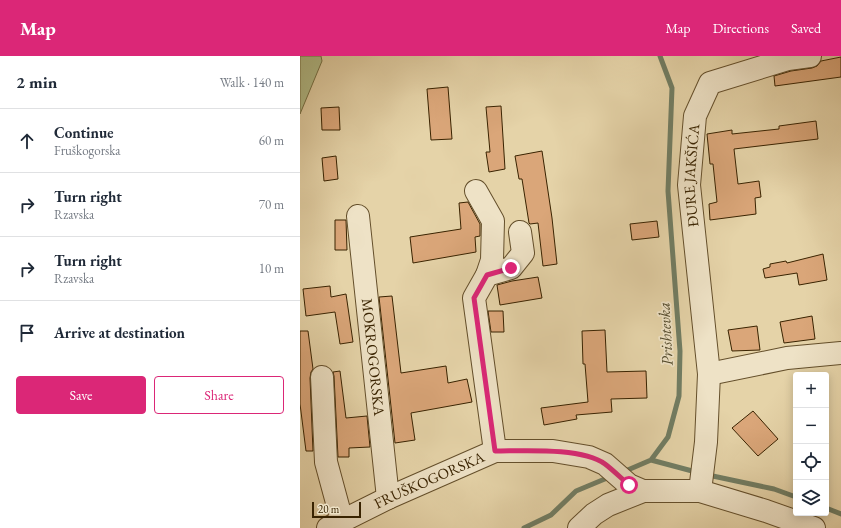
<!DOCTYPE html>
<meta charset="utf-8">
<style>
:root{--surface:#fff;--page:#f2f2f3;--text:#1f2937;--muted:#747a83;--line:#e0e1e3;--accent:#db2777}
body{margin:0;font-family:"EB Garamond",serif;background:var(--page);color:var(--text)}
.controls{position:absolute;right:12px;bottom:12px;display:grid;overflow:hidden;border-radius:4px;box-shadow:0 2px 10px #0003}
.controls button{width:36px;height:36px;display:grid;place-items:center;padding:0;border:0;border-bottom:1px solid var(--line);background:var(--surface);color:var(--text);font:20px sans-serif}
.scale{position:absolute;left:12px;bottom:10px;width:49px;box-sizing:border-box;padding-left:4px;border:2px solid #392301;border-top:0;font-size:11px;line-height:14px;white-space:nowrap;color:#392301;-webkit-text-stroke:3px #eee2c6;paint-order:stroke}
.stop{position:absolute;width:12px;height:12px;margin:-9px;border:3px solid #db2777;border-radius:50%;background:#fff}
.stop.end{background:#db2777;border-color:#fff;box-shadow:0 1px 4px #0008}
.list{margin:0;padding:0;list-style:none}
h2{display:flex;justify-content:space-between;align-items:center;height:52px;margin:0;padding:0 16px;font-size:17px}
h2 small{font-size:13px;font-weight:400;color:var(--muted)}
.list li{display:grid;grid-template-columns:26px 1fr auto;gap:12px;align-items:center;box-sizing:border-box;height:64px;padding:0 16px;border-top:1px solid var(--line)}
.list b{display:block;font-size:15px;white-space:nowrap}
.list p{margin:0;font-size:13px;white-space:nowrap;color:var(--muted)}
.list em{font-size:13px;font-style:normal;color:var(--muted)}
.actions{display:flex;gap:8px;padding:12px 16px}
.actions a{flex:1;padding:9px 0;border:1px solid var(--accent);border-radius:4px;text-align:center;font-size:14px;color:var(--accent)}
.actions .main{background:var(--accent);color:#fff}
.icon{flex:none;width:22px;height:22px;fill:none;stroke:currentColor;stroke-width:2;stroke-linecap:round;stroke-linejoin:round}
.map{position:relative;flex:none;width:541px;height:472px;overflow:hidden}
header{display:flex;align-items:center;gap:24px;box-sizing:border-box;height:56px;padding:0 20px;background:var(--accent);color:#fff}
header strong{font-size:19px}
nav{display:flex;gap:22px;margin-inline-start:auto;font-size:14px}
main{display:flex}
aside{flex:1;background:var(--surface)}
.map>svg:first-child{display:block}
.green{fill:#b2bd89;stroke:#767045}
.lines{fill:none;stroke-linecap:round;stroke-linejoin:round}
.stream{stroke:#717d63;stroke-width:5}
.building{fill:#daa679;stroke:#392301}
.minor-casing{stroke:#644f2b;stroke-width:24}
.minor{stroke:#eee2c6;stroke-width:22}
.route{stroke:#db2777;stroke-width:5}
.labels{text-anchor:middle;stroke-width:3.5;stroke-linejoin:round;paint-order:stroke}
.street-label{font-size:15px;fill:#392301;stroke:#eee2c6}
.water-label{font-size:16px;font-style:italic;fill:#50482a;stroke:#eee2c6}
</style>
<header>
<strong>Map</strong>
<nav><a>Map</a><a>Directions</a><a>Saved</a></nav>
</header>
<main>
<aside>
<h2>2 min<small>Walk · 140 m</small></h2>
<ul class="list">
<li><svg class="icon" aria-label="ahead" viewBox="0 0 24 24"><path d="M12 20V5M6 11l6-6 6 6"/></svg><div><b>Continue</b><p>Fruškogorska</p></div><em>60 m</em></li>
<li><svg class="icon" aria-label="right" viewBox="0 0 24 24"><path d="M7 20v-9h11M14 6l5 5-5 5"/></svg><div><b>Turn right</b><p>Rzavska</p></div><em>70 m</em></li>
<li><svg class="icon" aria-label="right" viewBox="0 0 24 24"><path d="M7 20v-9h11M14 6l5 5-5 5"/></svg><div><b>Turn right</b><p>Rzavska</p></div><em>10 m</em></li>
<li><svg class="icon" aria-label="arrive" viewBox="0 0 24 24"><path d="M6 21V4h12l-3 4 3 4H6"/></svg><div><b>Arrive at destination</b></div></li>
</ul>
<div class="actions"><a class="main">Save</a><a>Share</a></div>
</aside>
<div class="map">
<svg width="541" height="472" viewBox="0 0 541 472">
<rect width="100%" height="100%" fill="#e5d3a8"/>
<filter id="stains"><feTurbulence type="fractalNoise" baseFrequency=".005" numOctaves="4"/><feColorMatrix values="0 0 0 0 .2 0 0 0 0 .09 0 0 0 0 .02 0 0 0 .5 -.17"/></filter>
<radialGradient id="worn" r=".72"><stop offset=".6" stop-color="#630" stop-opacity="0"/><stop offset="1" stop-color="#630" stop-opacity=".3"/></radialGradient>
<!-- green -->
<path class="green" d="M0,0h21l1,5 -22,53z"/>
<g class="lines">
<!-- stream -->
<path class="stream" d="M351,404l45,12
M323,416l28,-12 17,-23 11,-41 1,-45 -12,-160 4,-103 -12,-32
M408,419l66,14 22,8
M526,452l15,6
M224,472l27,-13 25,-24 36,-15"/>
</g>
<!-- building -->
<path class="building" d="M541,1v20l-66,9 -1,-10 17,-5 21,-3 5,-2 4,-5z
M148,31l4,52 -21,1 -4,-51z
M201,50l4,63 -16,3 -3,-20h4l-4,-45z
M39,51l1,23h-18l-1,-22z
M516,65l2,18 -84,10 4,35 21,-3 2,16 -6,1 1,16 -46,6 -1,-16 8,-2 -4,-38h-3l-3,-30 25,-4v4l47,-5v-3z
M242,95l10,67 5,46 -14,2 -5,-43 -8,1 -1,-1 -7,-44h-3l-4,-23z
M36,100l2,23 -14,2 -2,-23z
M168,146l12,22v12l-5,1 1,15 -63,11 -3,-26 51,-8 -2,-26z
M35,164h11l1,30h-12z
M357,165l2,16 -27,3 -2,-16z
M523,198l4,26 -28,5 -2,-12 -32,5 -2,-9 7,-2v-3l16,-3 1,2z
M238,221l4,21 -42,7 -3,-20 15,-4z
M30,230l1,11 15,-3 7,48 -13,2 -5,-32 -29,4 -3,-27z
M92,240l9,77 45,-7 2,17 19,-4 5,23 -61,11 4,27 -20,3 -16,-146z
M188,255h15l1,21h-13z
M512,260l3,23 -31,4 -4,-21z
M457,270l3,24 -28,1 -4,-21z
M305,274l2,42 39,-1 1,27 -36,1 1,13 -36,3 1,4 -33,6 -3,-17 47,-6 -3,-38h-2l-1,-33z
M0,275h8l5,38 -2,3 -1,6 3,73h-7l-6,-47z
M40,315l6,47 21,-2 3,31 -21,1v9h-11l-4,-81 -1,-4z
M453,355l25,28 -20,17 -26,-28z"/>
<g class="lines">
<!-- minor casing -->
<g class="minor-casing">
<g id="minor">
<path d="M176,135l17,30 -1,39 -5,15"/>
<path id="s1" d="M58,160l30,282"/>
<path d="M409,318l78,-16 54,-5"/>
<path d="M22,321l4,85 16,59"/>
<path d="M195,395l-21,-153 13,-23 24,-7 12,-15 -3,-21"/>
<path id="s2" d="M400,435l6,-49 3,-68 -20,-189 6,-69 15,-33 78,-24 22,-3"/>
<path id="s3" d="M28,472l60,-30 107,-47h58l36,6 16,7 24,21 14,6h57l66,20 48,17"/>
<path d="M279,472l15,-14 14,-9 35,-14"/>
</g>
</g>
<!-- minor -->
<use href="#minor" class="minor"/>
</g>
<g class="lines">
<!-- route -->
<path class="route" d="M211,212l-24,7 -13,23 21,153c29,0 86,-4 110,13 8,6 16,14 24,21"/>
</g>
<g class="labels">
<!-- street labels -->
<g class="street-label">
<text dy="5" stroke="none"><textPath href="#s2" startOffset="317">ĐURE JAKŠIĆA</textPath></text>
<text dy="5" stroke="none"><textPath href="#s1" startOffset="142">MOKROGORSKA</textPath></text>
<text dy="5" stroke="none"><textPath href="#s3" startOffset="112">FRUŠKOGORSKA</textPath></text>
</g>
<!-- water labels -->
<g class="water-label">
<text transform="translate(365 278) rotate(-93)" y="6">Prishtevka</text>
</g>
</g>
<rect width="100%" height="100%" filter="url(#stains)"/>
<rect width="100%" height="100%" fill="url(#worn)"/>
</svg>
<div class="controls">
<button>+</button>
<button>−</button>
<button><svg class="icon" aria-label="locate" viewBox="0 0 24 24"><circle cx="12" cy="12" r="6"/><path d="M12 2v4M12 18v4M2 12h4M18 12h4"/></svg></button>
<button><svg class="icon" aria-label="layers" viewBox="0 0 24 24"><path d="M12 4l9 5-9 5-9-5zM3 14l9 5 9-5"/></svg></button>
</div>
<div class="scale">20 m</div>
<div class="stop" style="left:329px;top:429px"></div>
<div class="stop end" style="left:211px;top:212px"></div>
</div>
</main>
